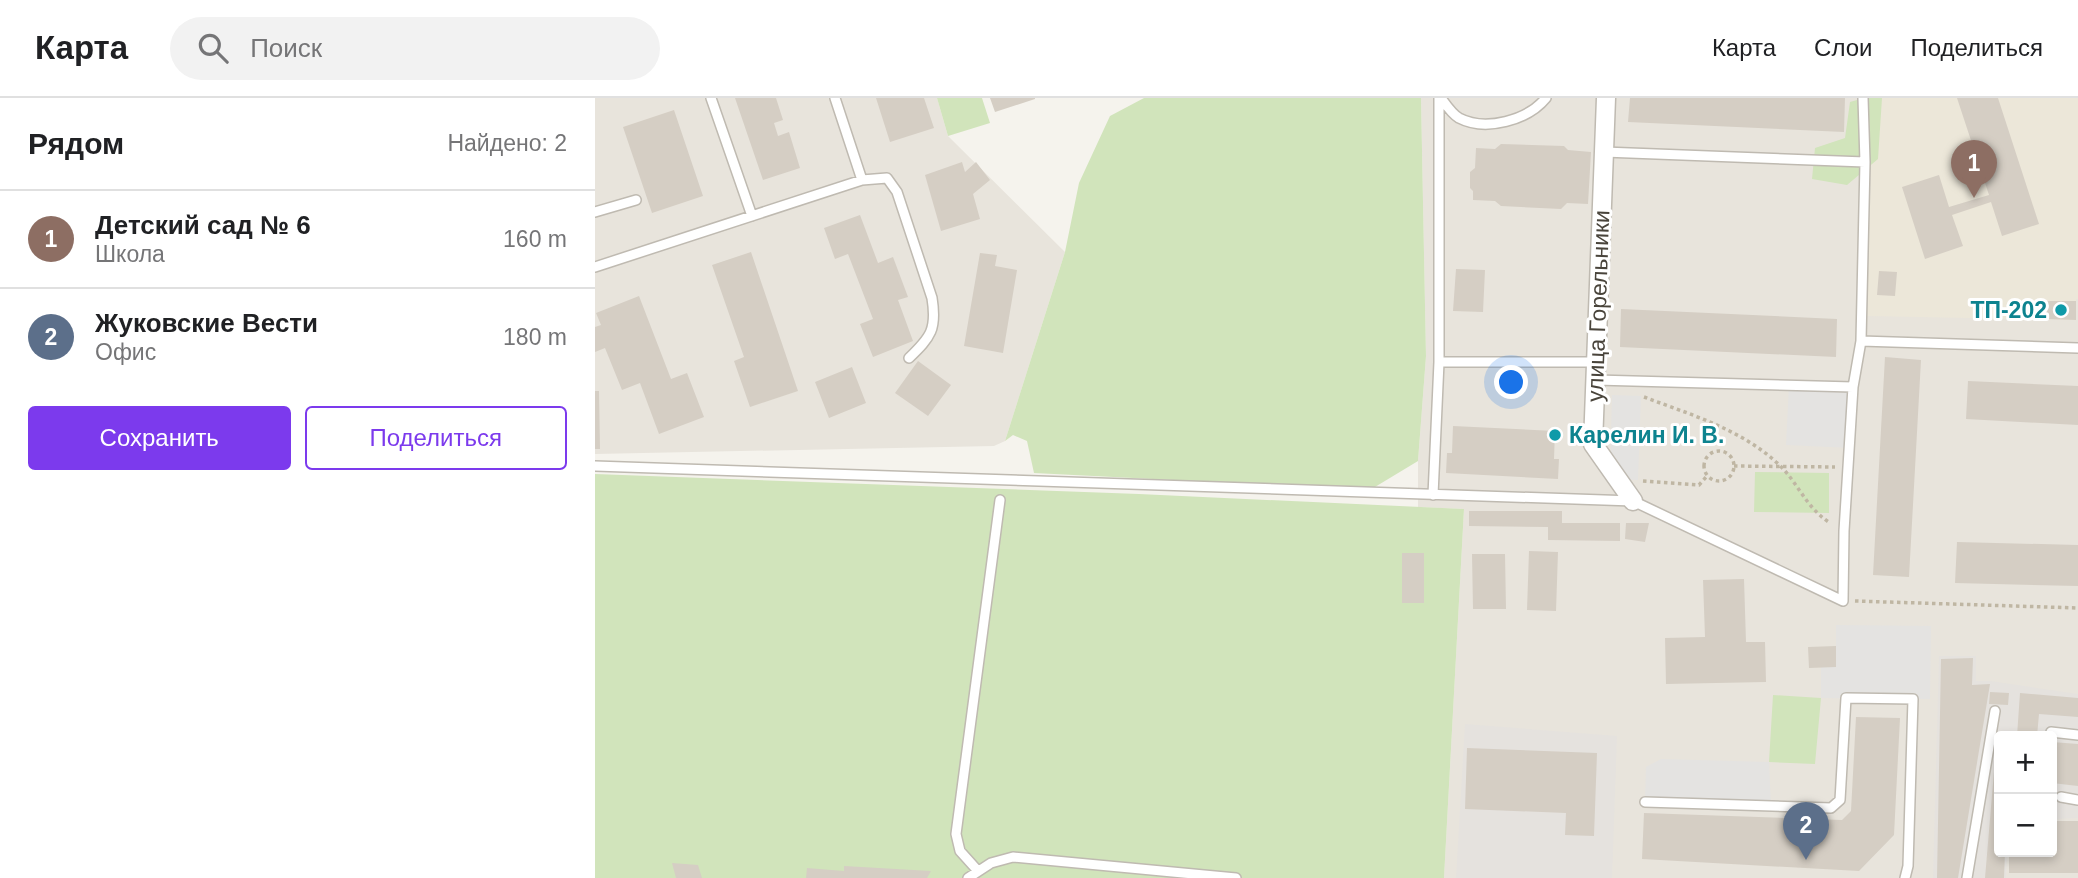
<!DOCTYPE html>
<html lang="ru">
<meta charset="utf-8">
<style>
:root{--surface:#fff;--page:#f2f2f2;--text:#202124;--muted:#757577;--line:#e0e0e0;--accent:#7c3aed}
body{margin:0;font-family:Helvetica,sans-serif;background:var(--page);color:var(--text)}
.controls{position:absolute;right:21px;bottom:21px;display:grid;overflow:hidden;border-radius:7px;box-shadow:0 4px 10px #0003}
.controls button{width:63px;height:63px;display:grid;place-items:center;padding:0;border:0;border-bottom:2px solid var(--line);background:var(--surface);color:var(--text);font:35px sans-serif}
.you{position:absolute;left:917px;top:285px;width:24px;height:24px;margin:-18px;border:5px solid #fff;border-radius:50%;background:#1a73e8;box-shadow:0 0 0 10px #1a73e833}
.badge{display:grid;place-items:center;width:46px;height:46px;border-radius:50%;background:var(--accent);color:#fff;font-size:23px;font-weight:700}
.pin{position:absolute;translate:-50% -58px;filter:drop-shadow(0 2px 4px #0008)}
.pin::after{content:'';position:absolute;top:37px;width:24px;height:21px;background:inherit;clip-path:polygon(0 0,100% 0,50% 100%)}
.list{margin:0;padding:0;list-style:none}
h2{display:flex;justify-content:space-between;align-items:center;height:91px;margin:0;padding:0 28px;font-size:30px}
h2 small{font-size:23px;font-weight:400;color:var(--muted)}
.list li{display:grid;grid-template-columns:46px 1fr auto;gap:21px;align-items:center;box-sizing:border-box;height:98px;padding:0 28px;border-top:2px solid var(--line)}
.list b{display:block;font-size:26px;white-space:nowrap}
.list p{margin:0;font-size:23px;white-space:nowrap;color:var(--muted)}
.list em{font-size:23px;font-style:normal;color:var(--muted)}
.actions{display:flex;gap:14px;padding:21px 28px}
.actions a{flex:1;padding:16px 0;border:2px solid var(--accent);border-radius:7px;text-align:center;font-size:24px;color:var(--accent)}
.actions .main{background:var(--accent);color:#fff}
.icon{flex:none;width:38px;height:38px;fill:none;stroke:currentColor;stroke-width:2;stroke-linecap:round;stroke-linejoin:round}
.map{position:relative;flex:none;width:1483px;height:780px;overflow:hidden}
header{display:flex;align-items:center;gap:42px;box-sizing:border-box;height:98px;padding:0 35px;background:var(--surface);border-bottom:2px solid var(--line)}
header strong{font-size:33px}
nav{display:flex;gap:38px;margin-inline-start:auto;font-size:24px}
.search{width:490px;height:63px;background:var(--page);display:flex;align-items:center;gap:18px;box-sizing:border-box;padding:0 24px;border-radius:38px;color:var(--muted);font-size:26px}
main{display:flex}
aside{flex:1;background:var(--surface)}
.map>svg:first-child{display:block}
.residential{fill:#e8e4dc;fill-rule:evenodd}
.industrial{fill:#e5e2de}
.education{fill:#ece7d9}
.green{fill:#d1e4bb}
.parking{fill:#e4e3e1}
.building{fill:#d5cec4}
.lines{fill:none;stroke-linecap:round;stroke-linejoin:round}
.service-casing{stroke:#bfbab1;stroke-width:12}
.minor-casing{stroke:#bfbab1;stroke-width:21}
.path{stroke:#bfb6a3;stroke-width:3.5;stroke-dasharray:3.5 3.5;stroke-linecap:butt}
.service{stroke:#fff;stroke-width:9}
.minor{stroke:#fff;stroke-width:18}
.culture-dot{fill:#0f9aa8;stroke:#fff;stroke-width:2.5}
.labels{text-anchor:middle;stroke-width:6;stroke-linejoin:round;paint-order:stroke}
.street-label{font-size:23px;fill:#49443b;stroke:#fff}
.culture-label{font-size:23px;font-weight:bold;fill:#0d838f;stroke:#fff;text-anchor:end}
</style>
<header>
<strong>Карта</strong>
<div class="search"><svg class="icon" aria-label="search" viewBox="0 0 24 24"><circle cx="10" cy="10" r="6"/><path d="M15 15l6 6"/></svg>Поиск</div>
<nav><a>Карта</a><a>Слои</a><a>Поделиться</a></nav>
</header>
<main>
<aside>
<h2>Рядом<small>Найдено: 2</small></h2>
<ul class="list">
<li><span class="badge" style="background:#8d6e63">1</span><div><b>Детский сад № 6</b><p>Школа</p></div><em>160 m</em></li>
<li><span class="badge" style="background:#5c6f8a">2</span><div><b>Жуковские Вести</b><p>Офис</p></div><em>180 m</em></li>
</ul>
<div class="actions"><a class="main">Сохранить</a><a>Поделиться</a></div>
</aside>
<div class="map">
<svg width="1483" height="780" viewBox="0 0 1483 780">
<rect width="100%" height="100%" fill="#f5f3ed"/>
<!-- residential -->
<path class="residential" d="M0,0h342l11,38 117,116 -60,189 -11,5 -399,8z
M826,0h657v780h-634l20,-369 -46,-2v-46l8,-105zM1404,638h53v116h-53z"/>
<!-- industrial -->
<path class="industrial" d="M1344,558h37v25h14l88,13v124l-26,1v-83h-53v116h8l-1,26h-73z
M870,626l152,12 -5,142h-156z"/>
<!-- education -->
<path class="education" d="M1278,0h205v201h-2v21l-209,-4z"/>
<!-- green -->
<path class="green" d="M342,0h45l8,25 -42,13z
M549,0h277l5,258 -8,105 -48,29 -336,-17 -7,-32 -14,-6 -8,6 60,-189 14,-69 31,-67z
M1269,0h18l-4,61 -31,26 -35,-6 3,-31 30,-10 5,-36z
M1160,374l74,1v40l-75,-1z
M0,376l544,20 325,15 -20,369h-849z
M1178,597l48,3 -6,66 -46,-2z"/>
<!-- parking -->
<path class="parking" d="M1194,287l64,2 -2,61 -65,-3z
M1017,297l29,1 -3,84 -28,-1z
M1241,527l95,1 -1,73 -109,-1v-32h15z
M1066,661l108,3 2,44 -126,-4 1,-35z"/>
<!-- building -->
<path class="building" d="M140,0h41l7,22 -9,3 4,13 11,-4 11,36 -37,12z
M281,0h48l10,30 -44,14z
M395,0h45v1l-40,13z
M1035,0h215l-1,34 -216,-10z
M1362,0h41l41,126 -37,12 -11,-34 -39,13 11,31 -38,13 -23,-72 37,-12 10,32 40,-12z
M79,12l29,86 -51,17 -29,-86z
M906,46l63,2 4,4 23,2 -3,52 -21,-1 -6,6 -60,-3 -6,-5 -22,-1v-9l-3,-3v-16l5,-4 1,-20 19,1z
M367,64l3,10 11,-10 14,18 -17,14 7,25 -39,12 -16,-56z
M265,117l18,48 15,-6 15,40 -10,3 15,41 -40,16 -13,-33 13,-5 -25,-65 -13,5 -11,-31z
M156,154l47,139 -48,16 -16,-46 10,-4 -32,-92z
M385,155l17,2 -2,11 22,4 -14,83 -39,-7z
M861,171l29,1 -2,42 -30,-1z
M1284,173l18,1 -2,24 -18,-1z
M44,198l32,83 16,-6 17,44 -45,17 -19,-51 -18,7 -17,-42 -10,4v-25l6,-2 -5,-12z
M1452,203h29v19l-30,-1z
M1026,211l216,10 -1,38 -216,-10z
M1290,259l36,3 -12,217 -36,-2z
M323,263l33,24 -23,31 -33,-23z
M257,269l14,36 -37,15 -14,-36z
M1373,283l110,5v39l-112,-6z
M0,293h4l1,58h-5z
M858,328l102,5 -1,28h5l-1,20 -112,-6 1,-20h5z
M874,413h93v12h58v18l-72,-1v-13l-79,-1z
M1031,425h23l-4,19 -20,-3z
M1362,444l121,3v41l-123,-3z
M934,453l29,1 -2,59 -29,-1z
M807,455h22v50h-22z
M877,456h33l1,55h-33z
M1149,481l2,63h19l1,40 -100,2 -1,-46 40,-1 -2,-57z
M1241,548v21l-27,1 -1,-21z
M1378,560l-1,27 18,-1 -32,194h-21l4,-219z
M1395,594l19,1 -1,12 -19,-1z
M1425,595l58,5v19l-39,-3 -2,22h-20z
M1261,619l44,1 -6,117 -35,36 -217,-12 2,-46 198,7 9,-9z
M1457,644l26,2v42l-26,-3z
M872,650l130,5 -3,83 -29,-1 1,-22 -101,-4z
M1401,650l3,1v103h6l-1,26h-19z
M1457,723h26v52h-69v-21h43z
M77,765l26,2 4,13h-26z
M249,768l87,5 -4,7h-121l1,-10 37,3z"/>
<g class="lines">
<!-- service casing -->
<g class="service-casing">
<path id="service" d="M116,0l41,118
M240,0l27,82
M844,0v264h158
M846,0c5,7 11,16 18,20 27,14 69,2 87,-20
M1009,54l261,10
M0,114l41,-12
M0,169l267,-87 25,-2 10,14 35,106c5,31 -1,39 -23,60
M1266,243l217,7
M1001,282l257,7
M0,368l1038,35 210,100 1,-70 9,-144 8,-46 4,-179 -2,-64
M838,397l6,-133
M1456,634l27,3
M1466,699l17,3
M1050,704l186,6 9,-8 6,-102 67,1 -5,167 -3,12
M383,773l-18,-20 -4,-17 44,-334
M373,780l23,-15 22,-6 223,21
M1372,780l28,-167"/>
</g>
<!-- minor casing -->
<g class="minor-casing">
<path id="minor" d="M1011,0l-13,346 40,57"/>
</g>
<!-- path -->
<path class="path" d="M1049,299c45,17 96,32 132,65 22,19 28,44 54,61
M1109 368a15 15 0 1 1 30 0a15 15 0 1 1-30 0Z
M1139,368l101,1
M1048,383l56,4 8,-9
M1260,503l223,7"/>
<!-- service -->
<use href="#service" class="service"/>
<!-- minor -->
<use href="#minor" class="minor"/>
</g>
<!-- markers -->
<g class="culture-dot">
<circle cx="1466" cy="212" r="7"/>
<circle cx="960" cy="337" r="7"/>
</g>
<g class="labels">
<!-- street labels -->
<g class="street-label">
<text transform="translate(1003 208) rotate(-88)" y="8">улица Горельники</text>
</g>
<!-- culture labels -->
<g class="culture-label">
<text x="1452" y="220">ТП-202</text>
<text x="974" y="345" text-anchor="start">Карелин И. В.</text>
</g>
</g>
</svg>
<div class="controls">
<button>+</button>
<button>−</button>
</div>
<div class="you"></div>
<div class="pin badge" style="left:1379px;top:100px;background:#8d6e63">1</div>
<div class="pin badge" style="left:1211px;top:762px;background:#5c6f8a">2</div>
</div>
</main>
